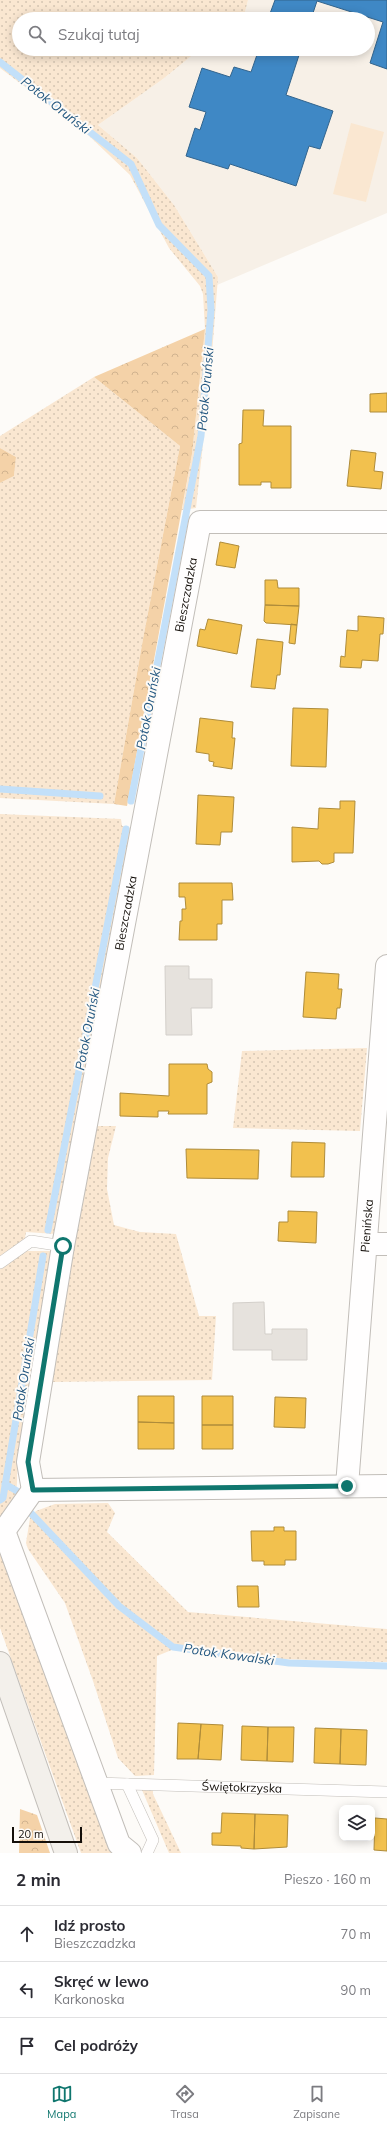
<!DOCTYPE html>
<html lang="pl">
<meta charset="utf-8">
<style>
:root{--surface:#fff;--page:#f7f7f7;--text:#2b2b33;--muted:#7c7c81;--line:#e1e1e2;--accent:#0f766e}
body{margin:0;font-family:Mulish,sans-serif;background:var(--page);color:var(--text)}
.controls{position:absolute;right:12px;bottom:12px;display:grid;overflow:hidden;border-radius:8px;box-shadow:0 2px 10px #0003}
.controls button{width:36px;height:36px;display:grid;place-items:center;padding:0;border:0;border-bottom:1px solid var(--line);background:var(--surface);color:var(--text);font:20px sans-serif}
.scale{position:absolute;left:12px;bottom:10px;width:70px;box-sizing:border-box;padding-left:4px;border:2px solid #140f0a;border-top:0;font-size:11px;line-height:14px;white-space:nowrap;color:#140f0a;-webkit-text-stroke:3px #fefbf7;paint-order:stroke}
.stop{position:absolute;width:12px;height:12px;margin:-9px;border:3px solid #0f766e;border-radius:50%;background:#fff}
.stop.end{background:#0f766e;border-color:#fff;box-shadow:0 1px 4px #0008}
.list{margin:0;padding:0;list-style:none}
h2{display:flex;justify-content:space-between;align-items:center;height:52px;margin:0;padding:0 16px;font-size:17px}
h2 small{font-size:13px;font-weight:400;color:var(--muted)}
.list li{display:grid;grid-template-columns:26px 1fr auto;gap:12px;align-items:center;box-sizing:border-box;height:56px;padding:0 16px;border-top:1px solid var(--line)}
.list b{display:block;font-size:15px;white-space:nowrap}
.list p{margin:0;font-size:13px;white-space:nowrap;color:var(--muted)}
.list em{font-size:13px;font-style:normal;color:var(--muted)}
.icon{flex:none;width:22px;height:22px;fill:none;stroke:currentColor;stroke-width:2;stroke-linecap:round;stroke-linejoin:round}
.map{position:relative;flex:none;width:387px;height:1853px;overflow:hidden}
.search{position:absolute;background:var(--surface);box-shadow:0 2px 10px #0003;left:12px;right:12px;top:12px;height:44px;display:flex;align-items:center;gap:10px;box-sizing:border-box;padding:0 14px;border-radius:22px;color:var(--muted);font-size:15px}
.sheet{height:220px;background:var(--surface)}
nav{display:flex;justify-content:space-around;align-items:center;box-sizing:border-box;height:56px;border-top:1px solid var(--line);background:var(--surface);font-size:11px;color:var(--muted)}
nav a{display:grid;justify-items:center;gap:2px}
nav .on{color:var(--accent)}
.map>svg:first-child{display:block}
.built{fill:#f7f0e7}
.grass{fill:url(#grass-dots)}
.forest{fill:url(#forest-crowns)}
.park{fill:#fae7d1}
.homes{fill:#f2c14e;stroke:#af8c3a}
.schools{fill:#3f88c5;stroke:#32648d}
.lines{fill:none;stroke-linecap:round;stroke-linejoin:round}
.stream{stroke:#c3e0f9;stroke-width:7}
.building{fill:#e6e2dd;stroke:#d3cfca}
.lane-casing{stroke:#c2beb9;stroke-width:12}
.street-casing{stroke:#c2beb9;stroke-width:24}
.secondary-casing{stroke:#c2beb9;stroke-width:24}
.lane{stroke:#fffefe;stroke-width:11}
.street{stroke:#fffefe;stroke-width:22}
.secondary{stroke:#f3f0eb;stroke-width:22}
.route{stroke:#0f766e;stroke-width:5}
.labels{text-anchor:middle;stroke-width:4;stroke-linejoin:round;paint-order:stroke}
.street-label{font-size:12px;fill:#140f0a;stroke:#fefbf7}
.water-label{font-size:13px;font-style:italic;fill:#245881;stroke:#fefbf7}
</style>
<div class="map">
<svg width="387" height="1853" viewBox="0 0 387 1853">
<defs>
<pattern id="grass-dots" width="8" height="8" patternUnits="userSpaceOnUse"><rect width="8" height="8" fill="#fae7d1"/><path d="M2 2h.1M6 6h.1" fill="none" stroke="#d5c5b2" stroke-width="1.8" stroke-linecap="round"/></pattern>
<pattern id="forest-crowns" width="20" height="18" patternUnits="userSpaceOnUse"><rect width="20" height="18" fill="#f4d2a8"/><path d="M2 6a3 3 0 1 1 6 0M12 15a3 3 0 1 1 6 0" fill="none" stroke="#d0b38f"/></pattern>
</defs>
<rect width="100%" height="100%" fill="#fdfbf8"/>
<!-- built -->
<path class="built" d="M248,0h139v213l-170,72 1,-8 -44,-72 -37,-47 -39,-33 65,-46 37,-30h168v-30h-132l9,-7z"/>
<!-- grass -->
<path class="grass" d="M0,0h248l-3,12 -9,7h-217v30h181l-37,30 -65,46 39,33 37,47 44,72 -8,102 -14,129 -14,2 10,-56 13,-125 -2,-35 -3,-8 -31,-38 -39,-73 -45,-43 -85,-64z
M94,377l86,69 -37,193 -29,165 -114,-6v-315l14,-7 2,-19 -16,-9v-12z
M0,814l121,5 1,7 9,2 -75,406 -30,-2 -3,19h27l3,4 -36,220c1,17 -4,30 -17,42z
M367,1048l-7,83 -127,-3 9,-77z
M92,1126h24l-8,32 -1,31 7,36 26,7 36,2 23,82h17l-4,64 -162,2z
M108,1503l7,10 -8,19 81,80 199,17v33l-113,-3 -95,-12 -22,9 -3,119 -19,1 -17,-18 -25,-77 -28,-78 -37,-54 -2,-6 4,-25 6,-7 19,-7z
M0,1555l10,12 104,286h-33l-81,-225z
M142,1790h11v4l28,59h-12z"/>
<!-- forest -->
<path class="forest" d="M205,329l-13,125 -65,352 -13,-2 29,-165 37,-193 -86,-69z
M0,448l16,9 -2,19 -14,7z
M20,1809l17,6 13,38h-31z"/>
<!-- park -->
<path class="park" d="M351,123l33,9 -18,70 -33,-8z"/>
<!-- homes -->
<path class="homes" d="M387,393v19h-17v-18z
M243,410h21l-1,16h28v62h-20v-6h-10v3h-22v-41l3,-1z
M351,450l25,3 -2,18 9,1 -2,17 -34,-3z
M220,542l19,4 -4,22 -19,-3z
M265,580h12l1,8h21v18l-34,-1z
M265,605l34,1 -2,19 -31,-2 -2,-2z
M358,616l26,2 -1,16h-3l-2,27 -16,-1 -1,8 -21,-1 1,-11 4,1 2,-27 11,1z
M208,619l34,6 -5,29 -40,-8 3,-17 5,1z
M291,624l6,1 -2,19 -6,-1z
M257,639l26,3 -3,33h-3l-2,14 -24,-2z
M293,708l35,1 -2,58 -35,-1z
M200,718l33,4 -1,16h3l-3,31 -19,-3 1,-4 -5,-1v-7l-13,-2z
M198,795l36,2 -2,35h-11l-1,13 -24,-1z
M340,801h15l-2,52h-19v9l-6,2h-6l-3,-3 -27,1v-35l26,2 1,-21 21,1z
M179,883h53l1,17h-11v24h-5v16h-38l1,-19h2v-12h4l-1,-12h-6z
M306,972l33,2 -1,15h4l-2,19h-3l-1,11 -33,-2z
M169,1064h38l1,5 4,3v10l-5,2v30h-39l1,-3h-11v6l-38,-1v-23l49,3z
M292,1142l33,1 -1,34h-33z
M186,1149l73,1 -1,29 -71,-1z
M288,1211l29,1 -1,31 -38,-2 1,-19h9z
M138,1396h36v27l-36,-1z
M202,1396h31v29h-31z
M275,1397l31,1 -1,30 -31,-1z
M138,1422l36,1v26h-36z
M202,1425h31v24h-31z
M274,1527h10v4h12v29h-11v5h-21v-4h-12l-1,-30h23z
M237,1586h21l1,21h-21z
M178,1723l23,1 -3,35h-21z
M201,1724l22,1 -2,35 -23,-1z
M242,1726l26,1 -1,34 -26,-1z
M268,1727h26l-1,35 -26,-1z
M315,1728l26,1 -1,35 -26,-1z
M341,1729l26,1 -1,35 -26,-1z
M222,1813l33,1 -1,35 -13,-1v-2l-29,-1v-12h9z
M255,1814l33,1 -1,32 -33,2z
M375,1818l12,1v32l-13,-1z"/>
<!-- schools -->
<path class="schools" d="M275,0h112v69l-17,-6 13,-41 -66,-21 -6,18h-43z
M259,49h42l-15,46 47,16 -13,38 -11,-3 -13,40 -66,-22 -2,5 -42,-13 9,-28 5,2 6,-18 -17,-5 13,-39 28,9 4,-10 17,5z"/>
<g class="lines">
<!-- stream -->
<path class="stream" d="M0,62l131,102 28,61 50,51 2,34 -10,126 -70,365
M0,789l100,7
M48,1230l78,-401
M5,1484l12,7
M0,1500l3,-2 40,-242
M29,1511l90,95 54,41 116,16 98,3"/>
</g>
<!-- building -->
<path class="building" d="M165,966h24v13h23v29h-21l1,27h-26z
M264,1302l1,32h7v-5h35v31h-35v-10h-39v-47z"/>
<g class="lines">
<!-- lane casing -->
<g class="lane-casing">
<g id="lane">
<path d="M0,1263l31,-22 32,5"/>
<path id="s1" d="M96,1783l291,9"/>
<path d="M127,1784l26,56 -6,13"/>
</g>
</g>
<!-- street casing -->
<g class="street-casing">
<g id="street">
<path d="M366,1244h21"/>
<path id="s2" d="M347,1486l40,-520"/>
<path id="s3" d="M33,1490l-5,-28 35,-216 137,-724h187"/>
<path d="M33,1490l354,-4"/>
<path d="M4,1531l115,313 11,9"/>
<path d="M0,1533l4,-2 29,-41"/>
</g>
</g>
<!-- secondary casing -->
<g class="secondary-casing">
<path id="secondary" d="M0,1663l66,190"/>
</g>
<!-- lane -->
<use href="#lane" class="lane"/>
<!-- street -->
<use href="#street" class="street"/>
<!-- secondary -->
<use href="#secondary" class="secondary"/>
</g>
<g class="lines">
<!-- route -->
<path class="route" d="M63,1246l-35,216 5,28 314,-4"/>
</g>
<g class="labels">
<!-- street labels -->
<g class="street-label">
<text dy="4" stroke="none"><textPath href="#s3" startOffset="910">Bieszczadzka</textPath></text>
<text dy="4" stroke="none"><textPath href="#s3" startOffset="586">Bieszczadzka</textPath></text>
<text dy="4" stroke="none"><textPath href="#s2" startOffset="261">Pienińska</textPath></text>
<text dy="4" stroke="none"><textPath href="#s1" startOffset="146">Świętokrzyska</textPath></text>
</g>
<!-- water labels -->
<g class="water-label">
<text transform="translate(56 105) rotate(38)" y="5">Potok Oruński</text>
<text transform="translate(205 389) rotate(-85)" y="5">Potok Oruński</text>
<text transform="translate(148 708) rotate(-79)" y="5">Potok Oruński</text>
<text transform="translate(87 1029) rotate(-79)" y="5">Potok Oruński</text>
<text transform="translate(23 1379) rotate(-81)" y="5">Potok Oruński</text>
<text transform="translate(229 1654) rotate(8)" y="5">Potok Kowalski</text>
</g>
</g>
</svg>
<div class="controls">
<button><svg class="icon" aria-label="layers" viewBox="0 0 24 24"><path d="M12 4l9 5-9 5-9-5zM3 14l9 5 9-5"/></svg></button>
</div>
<div class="scale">20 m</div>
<div class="stop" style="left:63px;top:1246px"></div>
<div class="stop end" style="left:347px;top:1486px"></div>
<div class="search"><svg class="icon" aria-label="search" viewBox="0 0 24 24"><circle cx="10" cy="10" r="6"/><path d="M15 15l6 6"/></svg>Szukaj tutaj</div>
</div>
<section class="sheet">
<h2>2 min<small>Pieszo · 160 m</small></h2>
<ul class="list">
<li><svg class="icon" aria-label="ahead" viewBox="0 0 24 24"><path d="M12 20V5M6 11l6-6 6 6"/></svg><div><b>Idź prosto</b><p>Bieszczadzka</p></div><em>70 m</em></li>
<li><svg class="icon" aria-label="left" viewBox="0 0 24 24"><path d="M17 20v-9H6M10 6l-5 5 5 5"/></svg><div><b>Skręć w lewo</b><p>Karkonoska</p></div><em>90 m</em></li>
<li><svg class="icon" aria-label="arrive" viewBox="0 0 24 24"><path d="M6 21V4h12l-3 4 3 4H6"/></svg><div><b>Cel podróży</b></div></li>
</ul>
</section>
<nav>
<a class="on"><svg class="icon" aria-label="map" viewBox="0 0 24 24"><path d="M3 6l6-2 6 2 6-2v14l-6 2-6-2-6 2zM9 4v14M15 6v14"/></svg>Mapa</a>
<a><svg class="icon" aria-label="directions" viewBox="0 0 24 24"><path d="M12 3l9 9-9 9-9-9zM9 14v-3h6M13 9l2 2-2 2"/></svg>Trasa</a>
<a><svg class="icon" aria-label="saved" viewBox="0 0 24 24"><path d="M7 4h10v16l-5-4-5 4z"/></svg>Zapisane</a>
</nav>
